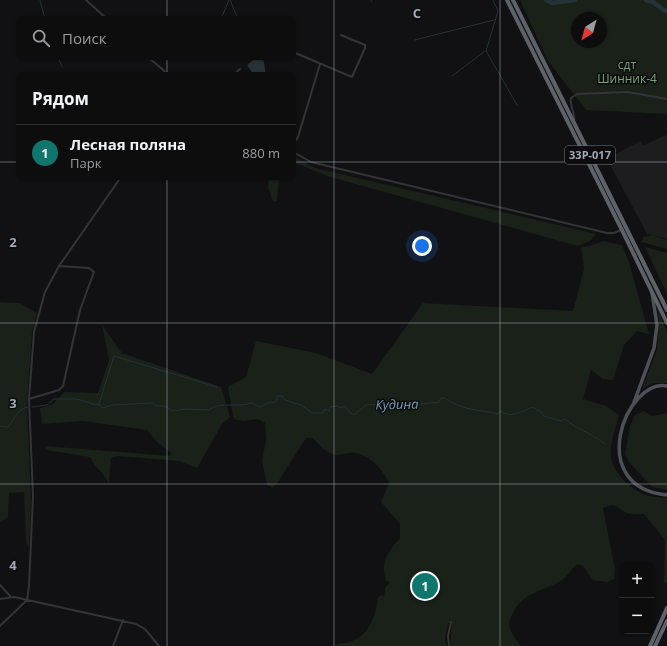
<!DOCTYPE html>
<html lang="ru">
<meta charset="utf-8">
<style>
:root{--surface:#0d0d0e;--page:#161617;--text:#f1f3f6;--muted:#9a9c9e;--line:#2d2d2e;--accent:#0f766e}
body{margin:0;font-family:"Open Sans",sans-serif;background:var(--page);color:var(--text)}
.controls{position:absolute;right:12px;bottom:12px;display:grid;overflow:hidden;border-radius:8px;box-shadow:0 1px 3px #0004}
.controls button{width:36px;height:36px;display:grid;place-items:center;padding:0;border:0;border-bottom:1px solid var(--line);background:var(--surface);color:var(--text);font:20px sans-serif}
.compass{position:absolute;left:571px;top:12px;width:36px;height:36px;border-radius:50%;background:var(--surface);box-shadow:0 1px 3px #0004;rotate:216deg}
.you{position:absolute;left:422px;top:246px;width:14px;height:14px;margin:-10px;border:3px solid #fff;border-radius:50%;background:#1a73e8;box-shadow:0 0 0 6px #1a73e833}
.badge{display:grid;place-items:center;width:26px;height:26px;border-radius:50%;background:var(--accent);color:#fff;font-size:13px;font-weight:700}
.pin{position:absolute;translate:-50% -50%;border:2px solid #fff;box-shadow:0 1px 4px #0006}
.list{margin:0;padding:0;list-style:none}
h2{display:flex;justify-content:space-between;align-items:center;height:52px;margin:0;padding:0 16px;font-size:17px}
h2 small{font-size:13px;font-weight:400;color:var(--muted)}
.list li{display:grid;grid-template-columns:26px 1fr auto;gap:12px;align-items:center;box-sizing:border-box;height:56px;padding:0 16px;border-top:1px solid var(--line)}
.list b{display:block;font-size:15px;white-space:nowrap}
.list p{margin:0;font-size:13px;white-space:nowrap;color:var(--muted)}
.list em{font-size:13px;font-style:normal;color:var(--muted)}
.icon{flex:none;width:22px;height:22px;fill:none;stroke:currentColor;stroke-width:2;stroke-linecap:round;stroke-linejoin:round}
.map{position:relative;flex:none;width:667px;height:646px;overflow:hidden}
.search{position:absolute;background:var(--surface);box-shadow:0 1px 3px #0004;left:16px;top:16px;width:280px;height:44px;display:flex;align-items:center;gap:10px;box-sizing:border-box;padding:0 14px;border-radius:8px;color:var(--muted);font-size:15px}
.panel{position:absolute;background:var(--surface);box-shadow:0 1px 3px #0004;left:16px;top:72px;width:280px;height:108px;border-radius:8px}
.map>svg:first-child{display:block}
.built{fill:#1d1d20}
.green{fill:#192119;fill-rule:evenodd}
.water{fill:#263237}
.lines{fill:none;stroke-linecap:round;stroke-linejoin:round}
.stream{stroke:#263237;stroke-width:1}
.river{stroke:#263237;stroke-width:4.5}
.street{stroke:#323438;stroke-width:2}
.primary{stroke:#4d5157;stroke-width:3.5}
.highway{stroke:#5d6269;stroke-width:4}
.grid{fill:none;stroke:#a1aab5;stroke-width:1;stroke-opacity:0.55}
.labels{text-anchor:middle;stroke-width:3;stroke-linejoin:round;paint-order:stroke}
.shield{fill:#0c0c0e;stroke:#747b83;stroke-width:1}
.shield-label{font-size:11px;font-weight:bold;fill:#a1aab5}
.park-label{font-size:12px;fill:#7aa276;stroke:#0c0c0e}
.water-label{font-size:13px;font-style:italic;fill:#749fb4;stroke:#0c0c0e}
.grid-label{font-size:13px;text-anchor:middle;font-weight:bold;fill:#a1aab5;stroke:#0c0c0e;stroke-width:3;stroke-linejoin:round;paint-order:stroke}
</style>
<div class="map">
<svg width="667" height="646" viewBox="0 0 667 646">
<rect width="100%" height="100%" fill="#111113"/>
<!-- built -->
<path class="built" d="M667,134v105l-20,-5 -40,-75 33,-18 3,5z"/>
<!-- green -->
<path class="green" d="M520,0h147v114l-81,-4 -38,-49zM577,18h24v24h-24z
M293,156l22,12 281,66 -6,7 -12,5 -251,-70 -34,-14z
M269,177h10l-2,24 -4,1 -5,-14z
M652,235l15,5v9l-25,-7 1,-5z
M603,241l19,4 7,17 20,72 -12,-3 -13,14 -11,35 -10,-1 -12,-9 -8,29 23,7 13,9c-3,11 -10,32 -8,43 3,15 20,32 35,37 6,2 14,2 21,3v85h-3l1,-43 -21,-26c-5,0 -12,1 -17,-1 -11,-4 -9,-12 -24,-5l12,62 -1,9 -7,3 -14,-2 -10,-14 -6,-2c-6,5 -9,12 -15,16 -17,11 -38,12 -48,31 -9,15 -3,22 7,35h-71l2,-23h-4l-3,17 2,6h-112c4,-4 9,-2 14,-4 20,-5 27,-27 29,-45l4,-2 2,2 1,-9 5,-6 -4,-1c-6,-20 2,-29 14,-43v-14l-19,-22 8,-19c-6,-13 -19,-28 -34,-30 -6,-1 -12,2 -18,2 -12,-2 -17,-10 -25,-17h-5l-3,3 -28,44 -4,3 -5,-3 -5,-24 4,-21 -1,-17 -7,-4 -14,2 -8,-1 -3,-3 -5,-30 18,-10 10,-36 60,12 56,21 51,-71 150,8 11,-42 -3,-22 9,-1z
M645,247l22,6v41z
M0,302l19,1 18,10 -5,19 -5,73 4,98 -2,43 -3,-3 -2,-51 -15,1 -1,24 -8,6z
M656,306l11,26v51h-14l-11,6 15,-39 2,-30z
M102,325l20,28 99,34 9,30 -8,7 -25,44 -18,-7 -61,-5 -7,2 -2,25c-6,-10 -14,-16 -19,-26l-44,-7 -1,-4 125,10 1,-3 -15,-12 -9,-11 -64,-9 -41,3 -2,-16 13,-4 11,-12 34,1 11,-33z
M644,411l8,5 15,-3v77l-15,-3 -23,-25 -4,-8 5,-28 5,-11z"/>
<!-- water -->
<path class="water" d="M263,57l3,18h-12l-7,-10 9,-7z"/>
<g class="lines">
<!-- stream -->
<path class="stream" d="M40,0l5,19
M230,0l8,19
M371,0l1,2
M493,0l5,11 -12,40 31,54
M221,19l8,-19
M415,40l79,-20
M58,57l4,10
M452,76l33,-25
M99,404l15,-48 103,31
M32,407l15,-2 7,-6h23l19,6 2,-1 5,4 9,-3 40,-2 5,3h7l9,5 12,-2 24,1c10,-9 28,-2 43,-7l8,4 10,-5 3,1 4,-3v-4h5l3,4 16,5 11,8h11l2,-4 4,2 1,-4 8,-1 3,2 4,-2 6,8 3,1 12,-10 47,-3 8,2 18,-2 2,-4c6,0 9,4 14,6 14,7 29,6 43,10l2,-3c12,8 21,0 33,-4l8,5 3,4 17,5 4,-2c11,10 26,14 40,25
M0,426l8,1c7,-7 8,-18 20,-20"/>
<!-- river -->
<path class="river" d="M546,0l6,3 23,-3
M646,0l7,2 12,9h2"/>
<!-- street -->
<path class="street" d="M86,0l21,19
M293,52l59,25 13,-29v-3l-24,-10
M148,57l21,18
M233,75l7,-6
M574,121c2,-8 -5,-15 -3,-23l6,-4 51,-2 39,7
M293,145l5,-8 22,-73
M293,152l18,10 296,71h7l7,-3
M29,399l30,-9 4,-4 17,-76 14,-38 -5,-4 -30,-2
M0,585l10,11
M0,599l14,-2 122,27 9,5 14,17
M0,626l27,-26 2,-14 4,-90 -4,-97 5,-67 11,-40 14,-26 62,-89
M113,646l10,-26
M449,646l-1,-10 3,-14"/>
<!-- primary -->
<path class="primary" d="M667,386c-41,-8 -83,101 0,109
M633,405l21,-57 3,-23 -5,-32"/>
<!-- highway -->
<path class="highway" d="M507,0l115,230 45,93
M513,0l154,310
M650,646l17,-38
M655,646l12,-25"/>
</g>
<!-- grid -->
<path class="grid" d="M167,0v19M334,0v646M500,0v646M167,57v18M0,162h19M293,162h374M167,177v469M0,323h667M0,484h667"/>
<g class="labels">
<!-- shield labels -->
<rect class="shield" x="565" y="146" width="50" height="18" rx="3"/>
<g class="shield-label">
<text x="590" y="159">33Р-017</text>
</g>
<!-- park labels -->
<g class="park-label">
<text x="627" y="69">сдт<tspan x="627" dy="14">Шинник-4</tspan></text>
</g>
<!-- water labels -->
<g class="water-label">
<text transform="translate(397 404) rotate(-1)" y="5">Кудина</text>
</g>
</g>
<g class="grid-label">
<text x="417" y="18">C</text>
<text x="13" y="247">2</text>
<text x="13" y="408">3</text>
<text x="13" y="570">4</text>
</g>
</svg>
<div class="controls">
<button>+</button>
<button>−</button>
</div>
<svg class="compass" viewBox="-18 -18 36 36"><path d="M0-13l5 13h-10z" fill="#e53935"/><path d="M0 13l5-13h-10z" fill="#9a9c9e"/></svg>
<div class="you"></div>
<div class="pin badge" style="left:425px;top:586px">1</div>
<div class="search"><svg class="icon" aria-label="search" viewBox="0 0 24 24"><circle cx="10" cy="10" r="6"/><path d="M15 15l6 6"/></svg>Поиск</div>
<section class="panel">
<h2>Рядом<small></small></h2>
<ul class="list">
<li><span class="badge">1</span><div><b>Лесная поляна</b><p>Парк</p></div><em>880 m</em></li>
</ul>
</section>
</div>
